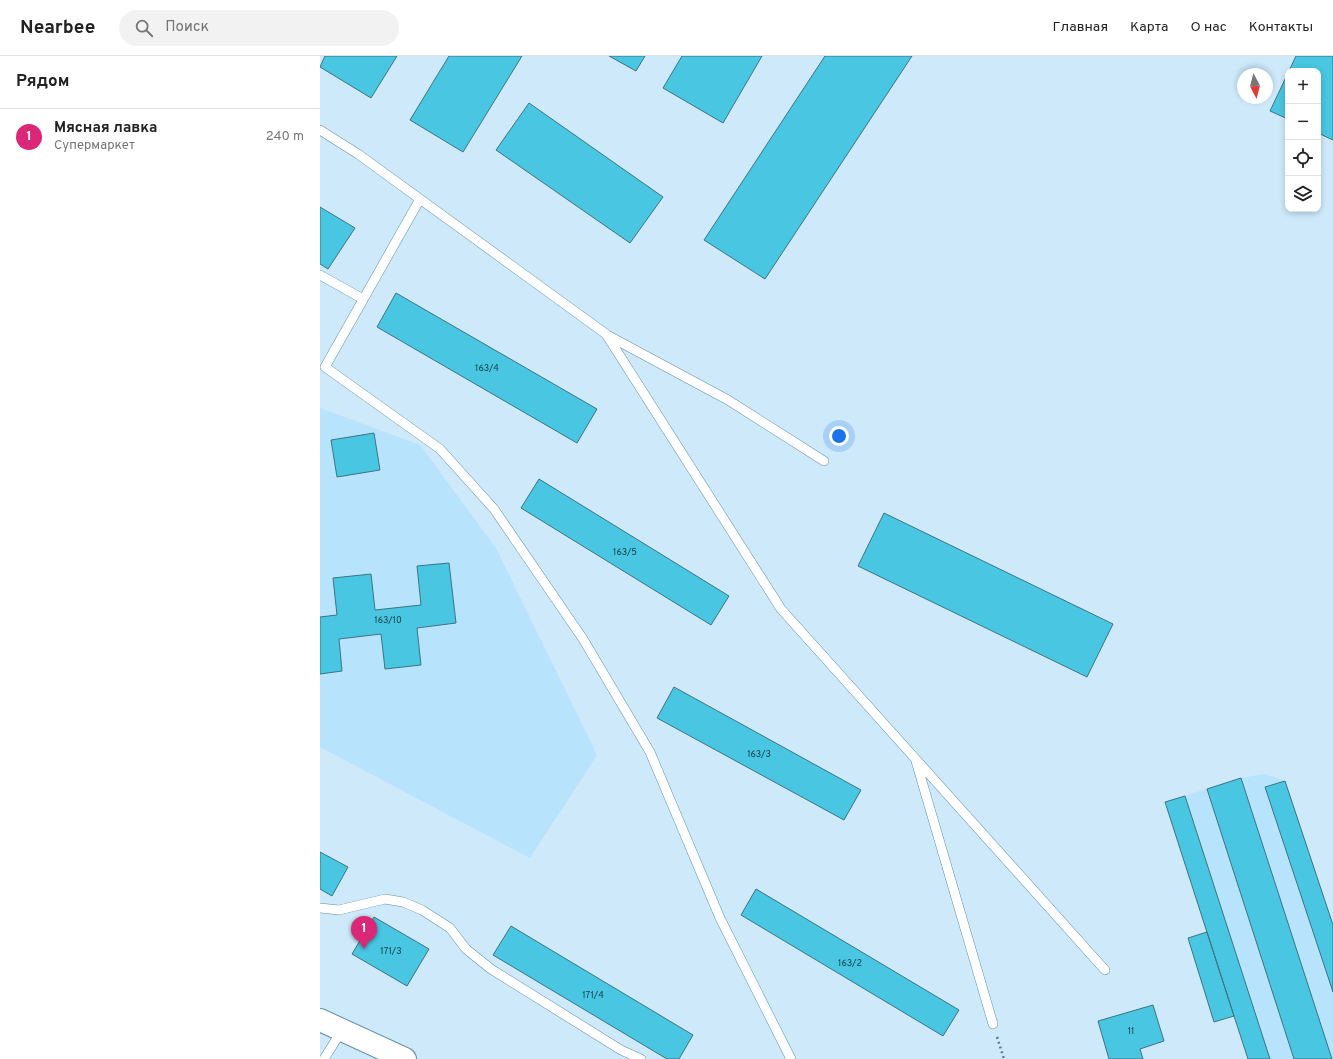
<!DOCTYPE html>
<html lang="ru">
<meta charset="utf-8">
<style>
:root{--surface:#fff;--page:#f2f2f2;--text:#222;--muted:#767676;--line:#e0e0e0;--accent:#db2777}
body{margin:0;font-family:Overpass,sans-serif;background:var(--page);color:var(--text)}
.controls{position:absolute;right:12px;top:12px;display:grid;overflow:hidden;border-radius:8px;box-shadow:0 2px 6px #0003}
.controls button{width:36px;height:36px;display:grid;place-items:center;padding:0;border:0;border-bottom:1px solid var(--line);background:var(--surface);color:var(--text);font:20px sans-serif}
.compass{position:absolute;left:917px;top:12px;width:36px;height:36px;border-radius:50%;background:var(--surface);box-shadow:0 2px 6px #0003;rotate:173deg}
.you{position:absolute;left:519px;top:380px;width:14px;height:14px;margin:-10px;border:3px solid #fff;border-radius:50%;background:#1a73e8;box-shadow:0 0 0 6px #1a73e833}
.badge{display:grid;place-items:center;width:26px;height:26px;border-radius:50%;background:var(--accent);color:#fff;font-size:13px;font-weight:700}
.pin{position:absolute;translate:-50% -33px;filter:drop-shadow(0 1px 2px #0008)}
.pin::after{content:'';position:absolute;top:21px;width:14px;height:12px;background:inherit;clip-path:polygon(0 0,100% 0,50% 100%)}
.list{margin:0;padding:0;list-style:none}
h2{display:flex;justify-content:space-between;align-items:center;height:52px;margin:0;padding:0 16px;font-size:17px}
h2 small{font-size:13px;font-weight:400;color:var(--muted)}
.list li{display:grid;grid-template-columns:26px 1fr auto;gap:12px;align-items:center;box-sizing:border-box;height:56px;padding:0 16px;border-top:1px solid var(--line)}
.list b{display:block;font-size:15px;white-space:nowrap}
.list p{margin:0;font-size:13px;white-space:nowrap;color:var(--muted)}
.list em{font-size:13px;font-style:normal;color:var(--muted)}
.icon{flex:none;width:22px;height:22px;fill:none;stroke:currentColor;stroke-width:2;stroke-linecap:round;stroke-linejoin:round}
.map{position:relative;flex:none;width:1013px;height:1003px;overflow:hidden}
header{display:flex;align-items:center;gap:24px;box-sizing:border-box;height:56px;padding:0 20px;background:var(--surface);border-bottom:1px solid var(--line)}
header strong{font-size:19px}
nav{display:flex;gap:22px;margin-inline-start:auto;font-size:14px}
.search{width:280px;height:36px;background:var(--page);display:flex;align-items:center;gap:10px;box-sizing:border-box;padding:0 14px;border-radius:22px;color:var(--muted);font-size:15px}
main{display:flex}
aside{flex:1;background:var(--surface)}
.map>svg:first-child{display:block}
.built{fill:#b8e3fd}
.building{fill:#49c6e1;stroke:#3d7482}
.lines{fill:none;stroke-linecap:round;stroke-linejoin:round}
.lane-casing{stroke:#6490aa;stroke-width:10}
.secondary-casing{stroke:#6490aa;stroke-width:24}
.path{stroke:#637784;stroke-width:2.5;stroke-dasharray:2 3;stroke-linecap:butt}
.lane{stroke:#fff;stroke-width:9}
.secondary{stroke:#fff;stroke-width:22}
.labels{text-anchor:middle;stroke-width:3.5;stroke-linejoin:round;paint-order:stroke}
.number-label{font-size:9px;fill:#133c4a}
</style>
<header>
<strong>Nearbee</strong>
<div class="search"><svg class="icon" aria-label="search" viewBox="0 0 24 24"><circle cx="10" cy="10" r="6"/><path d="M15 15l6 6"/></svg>Поиск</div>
<nav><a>Главная</a><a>Карта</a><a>О нас</a><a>Контакты</a></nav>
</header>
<main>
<aside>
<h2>Рядом<small></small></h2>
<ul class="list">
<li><span class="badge">1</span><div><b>Мясная лавка</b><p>Супермаркет</p></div><em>240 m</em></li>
</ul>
</aside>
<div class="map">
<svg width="1013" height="1003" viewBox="0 0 1013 1003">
<rect width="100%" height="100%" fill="#cde9fa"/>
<!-- built -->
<path class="built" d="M0,352l100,37 76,103 101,207 -67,103 -210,-111z
M944,718l21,7 48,144v134h-85l-83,-257 76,-24z"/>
<!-- building -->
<path class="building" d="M5,0h72l-26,42 -51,-31z
M129,0h73l-59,96 -53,-32z
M289,0h36l-9,15z
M362,0h80l-39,67 -60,-35z
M505,0h87l-147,223 -61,-39z
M976,0h37v84l-15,-7v-62h-29z
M968,17v46l-18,-8z
M209,47l134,94 -33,46 -134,-93z
M0,151l35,21 -27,41 -8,-5z
M76,237l201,116 -20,34 -200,-116z
M54,377l6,37 -43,7 -6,-37z
M219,423l190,117 -18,29 -190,-117z
M564,457l229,111 -26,53 -229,-111z
M129,507l7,60 -39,5 4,37 -36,4 -4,-35 -42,5 3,32 -22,3v-57l17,-2 -4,-37 38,-4 4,36 46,-5 -4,-39z
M354,631l187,103 -17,30 -187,-102z
M921,722l91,281h-38l-87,-270z
M965,725l48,144v67l-68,-205z
M865,740l85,263h-22l-14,-43 -69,-214z
M0,796l28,15 -16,29 -12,-7z
M436,833l203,121 -16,26 -202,-121z
M54,861l55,32 -22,37 -55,-32z
M191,870l182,109 -14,24h-12l-174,-104z
M887,876l27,84 -20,6 -26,-84z
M833,949l11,36 -24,8 3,10h-34l-11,-38z"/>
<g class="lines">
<!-- lane casing -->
<g class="lane-casing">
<path id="lane" d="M0,74l38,24 248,180 175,275 324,361
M100,143l-95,168 115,82 54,60 89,130 67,113 70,166 71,141
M0,219l43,24
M287,279l121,65 96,61
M596,705l77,263
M0,852l19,2 46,-11 18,3 19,8 28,18 16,21 25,20 130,81 20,9
M4,1003l18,-29"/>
</g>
<!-- secondary casing -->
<g class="secondary-casing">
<path id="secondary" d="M0,964l85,39"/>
</g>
<!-- path -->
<path class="path" d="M677,981l7,22"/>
<!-- lane -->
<use href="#lane" class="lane"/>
<!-- secondary -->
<use href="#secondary" class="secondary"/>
</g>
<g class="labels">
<!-- number labels -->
<g class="number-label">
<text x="167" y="315">163/4</text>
<text x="305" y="499">163/5</text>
<text x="68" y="567">163/10</text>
<text x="439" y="701">163/3</text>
<text x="71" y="898">171/3</text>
<text x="530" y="910">163/2</text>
<text x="273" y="942">171/4</text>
<text x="811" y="978">11</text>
</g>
</g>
</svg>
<div class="controls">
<button>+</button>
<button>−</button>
<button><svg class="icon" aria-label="locate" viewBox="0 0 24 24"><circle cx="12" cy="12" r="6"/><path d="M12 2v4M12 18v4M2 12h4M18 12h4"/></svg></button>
<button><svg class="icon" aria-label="layers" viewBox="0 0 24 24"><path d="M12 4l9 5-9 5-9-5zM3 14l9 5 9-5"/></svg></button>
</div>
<svg class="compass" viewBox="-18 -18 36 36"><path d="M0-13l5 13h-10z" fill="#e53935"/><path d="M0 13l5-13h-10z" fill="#767676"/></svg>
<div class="you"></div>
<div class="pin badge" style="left:44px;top:893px">1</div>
</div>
</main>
